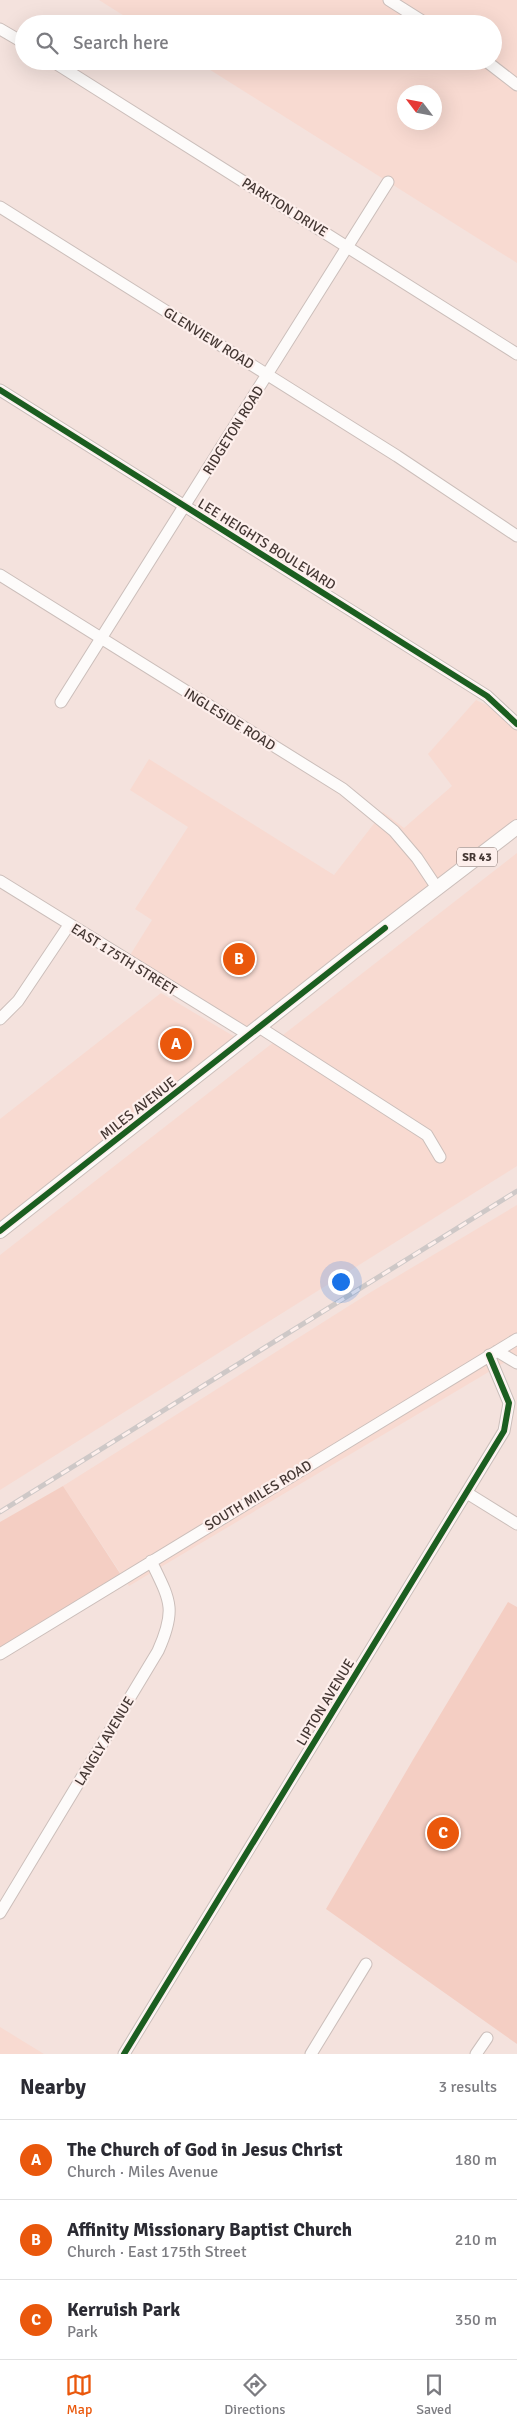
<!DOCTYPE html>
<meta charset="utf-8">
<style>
:root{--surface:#fff;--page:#f7f7f7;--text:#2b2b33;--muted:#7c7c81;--line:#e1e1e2;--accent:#ea580c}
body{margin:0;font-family:Signika,sans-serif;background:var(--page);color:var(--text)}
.compass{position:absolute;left:397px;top:85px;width:45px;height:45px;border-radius:50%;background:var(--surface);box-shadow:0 5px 20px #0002;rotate:302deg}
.you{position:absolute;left:340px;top:1281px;width:18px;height:18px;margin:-12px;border:4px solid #fff;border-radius:50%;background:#1a73e8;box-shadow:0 0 0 8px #1a73e833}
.badge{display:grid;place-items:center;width:32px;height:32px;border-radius:50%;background:var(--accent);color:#fff;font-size:16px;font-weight:700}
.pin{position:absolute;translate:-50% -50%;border:2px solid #fff;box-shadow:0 1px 5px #0006}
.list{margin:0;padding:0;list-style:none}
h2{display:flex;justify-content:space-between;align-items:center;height:65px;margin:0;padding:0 20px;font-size:21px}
h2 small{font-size:16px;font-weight:400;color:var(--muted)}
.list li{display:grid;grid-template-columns:32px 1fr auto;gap:15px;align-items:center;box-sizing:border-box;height:80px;padding:0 20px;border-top:1px solid var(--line)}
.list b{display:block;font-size:19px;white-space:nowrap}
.list p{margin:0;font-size:16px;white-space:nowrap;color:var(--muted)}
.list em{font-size:16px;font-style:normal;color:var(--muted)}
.icon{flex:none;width:28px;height:28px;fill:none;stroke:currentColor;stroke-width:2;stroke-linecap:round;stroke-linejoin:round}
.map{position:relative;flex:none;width:517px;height:2054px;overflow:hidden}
.search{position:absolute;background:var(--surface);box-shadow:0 5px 20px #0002;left:15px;right:15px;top:15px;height:55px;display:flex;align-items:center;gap:12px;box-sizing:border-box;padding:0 18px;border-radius:28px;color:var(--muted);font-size:19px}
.sheet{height:305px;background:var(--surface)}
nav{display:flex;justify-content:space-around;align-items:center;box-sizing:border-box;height:70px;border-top:1px solid var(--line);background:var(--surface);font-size:14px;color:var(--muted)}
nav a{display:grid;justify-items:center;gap:2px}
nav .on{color:var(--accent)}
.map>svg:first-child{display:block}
.built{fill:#f8dad1;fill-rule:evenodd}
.green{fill:#f4cec3}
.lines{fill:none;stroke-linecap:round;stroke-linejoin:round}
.minor-casing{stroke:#cbbeba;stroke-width:13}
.major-casing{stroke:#cbbeba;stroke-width:16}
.minor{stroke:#fdfbfa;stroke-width:11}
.major{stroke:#fdfbfa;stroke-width:14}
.rail-casing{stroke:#cec8c7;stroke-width:5}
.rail{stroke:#fdefec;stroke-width:3;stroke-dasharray:9;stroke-linecap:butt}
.cycleway-casing{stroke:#fdefec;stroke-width:9}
.cycleway{stroke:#1b5e20;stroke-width:6}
.labels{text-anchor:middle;stroke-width:4.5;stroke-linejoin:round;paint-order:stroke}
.shield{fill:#fdefec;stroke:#7c6e6a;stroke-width:1}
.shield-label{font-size:12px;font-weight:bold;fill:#443733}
.street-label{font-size:14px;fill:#443733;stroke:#fdefec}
</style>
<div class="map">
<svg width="517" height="2054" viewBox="0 0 517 2054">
<rect width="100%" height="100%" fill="#f4e2dd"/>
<!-- built -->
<path class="built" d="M99,0h418v263l-321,-202h297v-37h-356zM404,92h30v30h-30z
M476,700l41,19v108l-268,208 -122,-75 25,-40 -17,-11 53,-82 -58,-37 19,-31 185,116 49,-63 21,16 48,-42 -24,-32z
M517,853v313l-517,324v-235z
M161,993l74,44 -235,187v-105z
M517,1205v150l-388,231 -66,-100 308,-194z
M0,2027l44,27h-44z"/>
<!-- green -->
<path class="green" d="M63,1486l60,92 -123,76v-132z
M508,1602l9,5v437l-191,-135 88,-151z"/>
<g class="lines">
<!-- minor casing -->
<g class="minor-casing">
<path id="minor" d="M389,0l38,24
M0,29l24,14
M52,61l465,293
M486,61l31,24
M0,207l397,249 120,80
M0,390l487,306 30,28
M0,575l343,214 51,42 23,27 20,30
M61,702l327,-520
M0,881l249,154
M0,1019l18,-18 51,-76
M259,1027l168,108 13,22
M497,1351l20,12
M467,1493l50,31
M0,1654l517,-315
M0,1913l158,-262c19,-42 12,-51 -7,-90
M124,2054l380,-623 5,-28 -20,-48
M311,2054l55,-90
M476,2054l11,-16"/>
</g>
<!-- major casing -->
<g class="major-casing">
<path id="major" d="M0,1231l351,-277 166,-127"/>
</g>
<!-- minor -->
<use href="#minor" class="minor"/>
<!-- major -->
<use href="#major" class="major"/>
<!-- rail casing -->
<g class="rail-casing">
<path id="rail" d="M0,1512l517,-321"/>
</g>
<!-- rail -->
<use href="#rail" class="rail"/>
<!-- cycleway casing -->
<g class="cycleway-casing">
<path id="cycleway" d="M0,390l487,306 30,28
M0,1231l385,-303
M124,2054l380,-623 5,-28 -20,-48"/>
</g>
<!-- cycleway -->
<use href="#cycleway" class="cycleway"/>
</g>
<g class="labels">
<!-- shield labels -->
<rect class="shield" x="457" y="847.5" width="40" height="19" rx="4"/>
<g class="shield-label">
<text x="477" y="861">SR 43</text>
</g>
<!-- street labels -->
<g class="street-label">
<text transform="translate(285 207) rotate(32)" y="5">PARKTON DRIVE</text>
<text transform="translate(209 338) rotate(32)" y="5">GLENVIEW ROAD</text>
<text transform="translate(233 430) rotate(-58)" y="5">RIDGETON ROAD</text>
<text transform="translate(267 544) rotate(32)" y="5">LEE HEIGHTS BOULEVARD</text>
<text transform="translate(230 719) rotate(32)" y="5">INGLESIDE ROAD</text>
<text transform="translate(124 959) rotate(32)" y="5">EAST 175TH STREET</text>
<text transform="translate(138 1108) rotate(-38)" y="5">MILES AVENUE</text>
<text transform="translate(258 1495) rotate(-31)" y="5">SOUTH MILES ROAD</text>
<text transform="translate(325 1702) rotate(-59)" y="5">LIPTON AVENUE</text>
<text transform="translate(104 1741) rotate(-59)" y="5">LANGLY AVENUE</text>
</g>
</g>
</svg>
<svg class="compass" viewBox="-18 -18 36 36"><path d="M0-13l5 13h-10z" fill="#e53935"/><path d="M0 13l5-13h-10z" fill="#7c7c81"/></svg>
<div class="you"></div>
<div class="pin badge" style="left:176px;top:1044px">A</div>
<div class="pin badge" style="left:239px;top:959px">B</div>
<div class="pin badge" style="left:443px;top:1833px">C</div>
<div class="search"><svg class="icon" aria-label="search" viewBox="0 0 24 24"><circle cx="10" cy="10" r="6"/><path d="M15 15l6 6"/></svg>Search here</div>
</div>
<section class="sheet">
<h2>Nearby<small>3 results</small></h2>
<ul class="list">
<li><span class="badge">A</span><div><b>The Church of God in Jesus Christ</b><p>Church · Miles Avenue</p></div><em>180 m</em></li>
<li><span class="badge">B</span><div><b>Affinity Missionary Baptist Church</b><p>Church · East 175th Street</p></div><em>210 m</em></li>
<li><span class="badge">C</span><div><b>Kerruish Park</b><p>Park</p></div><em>350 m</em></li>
</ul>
</section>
<nav>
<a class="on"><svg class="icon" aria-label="map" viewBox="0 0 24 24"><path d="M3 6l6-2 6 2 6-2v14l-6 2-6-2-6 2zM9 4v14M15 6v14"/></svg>Map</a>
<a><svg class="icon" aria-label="directions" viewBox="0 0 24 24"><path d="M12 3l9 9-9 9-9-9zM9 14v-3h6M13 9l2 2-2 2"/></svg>Directions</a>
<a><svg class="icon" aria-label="saved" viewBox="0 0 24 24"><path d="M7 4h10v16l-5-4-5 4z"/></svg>Saved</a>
</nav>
